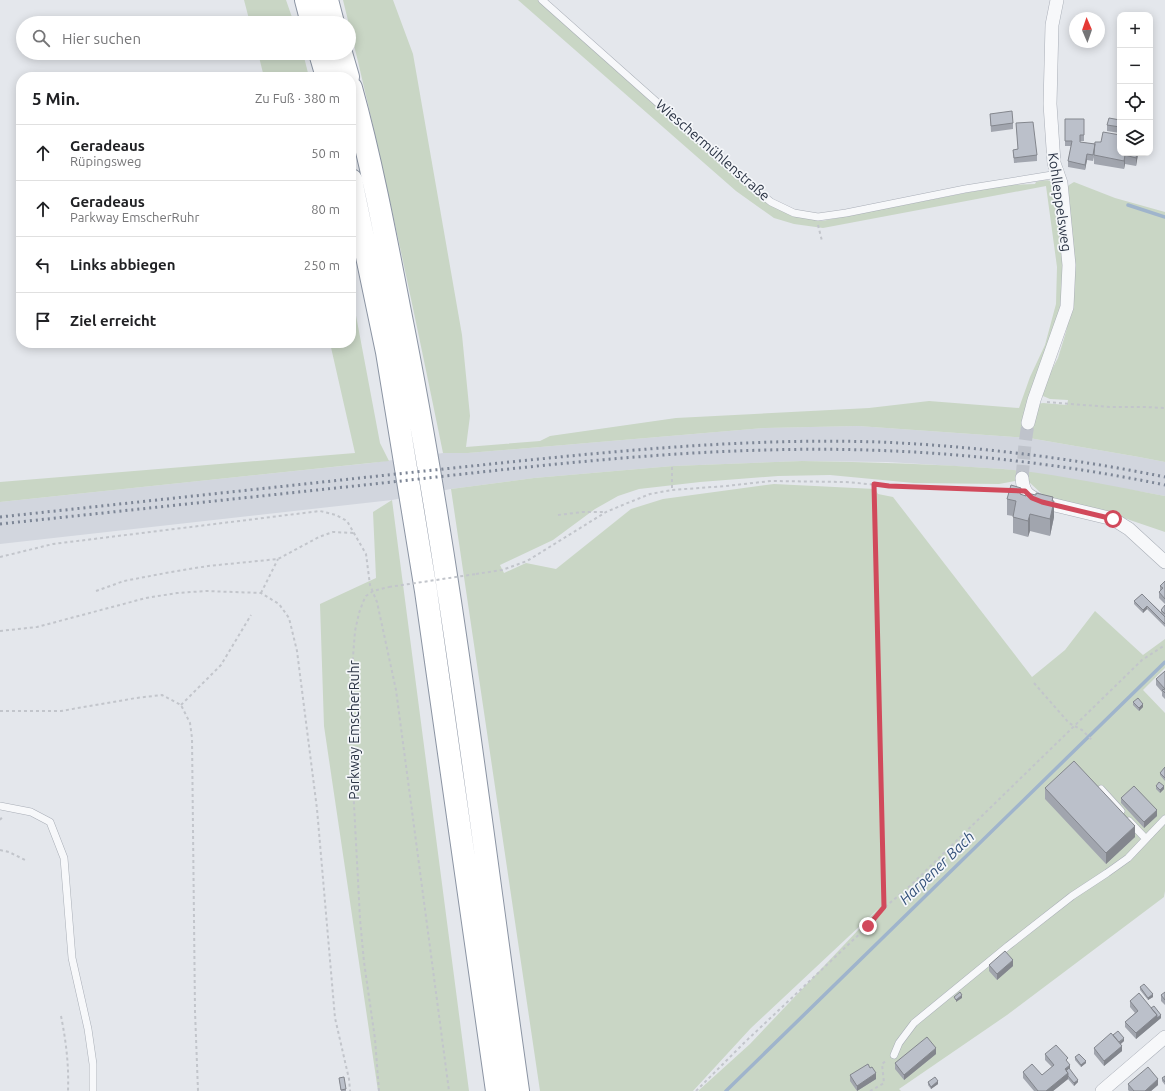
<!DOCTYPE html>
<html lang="de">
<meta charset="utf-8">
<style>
:root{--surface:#fff;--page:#f2f2f2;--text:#202124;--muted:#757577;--line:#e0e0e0}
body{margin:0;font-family:Ubuntu,sans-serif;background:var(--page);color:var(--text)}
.controls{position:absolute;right:12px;top:12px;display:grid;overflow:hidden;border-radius:8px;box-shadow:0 2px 10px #0003}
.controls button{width:36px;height:36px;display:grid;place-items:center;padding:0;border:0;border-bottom:1px solid var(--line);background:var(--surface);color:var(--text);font:20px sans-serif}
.compass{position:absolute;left:1069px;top:12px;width:36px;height:36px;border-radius:50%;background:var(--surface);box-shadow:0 2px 10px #0003;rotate:358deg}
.stop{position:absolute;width:12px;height:12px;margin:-9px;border:3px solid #d1495b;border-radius:50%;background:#fff}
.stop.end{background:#d1495b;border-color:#fff;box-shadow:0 1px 4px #0008}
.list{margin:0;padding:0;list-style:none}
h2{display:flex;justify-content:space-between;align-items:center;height:52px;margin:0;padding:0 16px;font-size:17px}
h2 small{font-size:13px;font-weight:400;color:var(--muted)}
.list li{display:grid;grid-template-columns:26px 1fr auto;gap:12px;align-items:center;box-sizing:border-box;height:56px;padding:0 16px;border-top:1px solid var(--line)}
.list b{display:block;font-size:15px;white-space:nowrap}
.list p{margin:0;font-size:13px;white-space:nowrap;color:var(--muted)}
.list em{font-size:13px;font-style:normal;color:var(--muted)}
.icon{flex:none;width:22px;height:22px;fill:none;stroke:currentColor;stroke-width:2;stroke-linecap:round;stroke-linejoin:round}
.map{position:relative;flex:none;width:1165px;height:1091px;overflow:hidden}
.search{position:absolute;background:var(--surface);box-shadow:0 2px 10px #0003;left:16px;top:16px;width:340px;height:44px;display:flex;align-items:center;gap:10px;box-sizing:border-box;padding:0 14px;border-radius:22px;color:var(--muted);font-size:15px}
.panel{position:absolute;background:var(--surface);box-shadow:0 2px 10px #0003;left:16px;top:72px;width:340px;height:276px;border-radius:16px}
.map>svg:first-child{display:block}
.built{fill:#d2d6de}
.green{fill:#c9d6c5}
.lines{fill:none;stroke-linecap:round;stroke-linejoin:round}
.stream{stroke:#9fb4cc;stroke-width:3.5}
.street-tunnel{stroke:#bfc3cb;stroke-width:13;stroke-dasharray:13 6;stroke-linecap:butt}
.lane-casing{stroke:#a9aeb7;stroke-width:8}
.street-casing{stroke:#a9aeb7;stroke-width:14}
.highway-casing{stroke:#8b94a3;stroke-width:24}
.path{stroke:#c2c5cb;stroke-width:2;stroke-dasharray:3 3;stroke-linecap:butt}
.lane{stroke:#f7f8fa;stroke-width:7}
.street{stroke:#f7f8fa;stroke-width:13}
.highway{stroke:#fff;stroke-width:22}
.rail{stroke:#7d8696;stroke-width:3;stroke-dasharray:2 4;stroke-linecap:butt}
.path-bridge{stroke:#c2c5cb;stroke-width:2;stroke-dasharray:3 3;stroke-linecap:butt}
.wall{fill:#a1a5ae}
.shaded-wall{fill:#83868d}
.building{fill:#bbc0ca;stroke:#83868d}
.route{stroke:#d1495b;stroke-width:5}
.labels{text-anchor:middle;stroke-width:3.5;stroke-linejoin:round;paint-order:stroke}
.street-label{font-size:14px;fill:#2b3445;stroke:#f4f6f9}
.water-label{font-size:15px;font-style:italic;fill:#34527a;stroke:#f4f6f9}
</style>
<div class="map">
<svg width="1165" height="1091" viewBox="0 0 1165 1091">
<rect width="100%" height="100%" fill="#e4e7ec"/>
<!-- built -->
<path class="built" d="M858,426l171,12 110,19 26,5v34l-106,-19 -55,-8 -116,-7 -86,-1 -129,5 -139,12 -83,11 -59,11 -392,44v-42l371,-39 72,-10h25l297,-25z"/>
<!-- green -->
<path class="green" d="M244,0h42l8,23h-44z
M343,0h50l20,54 49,281 8,81 -4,31 74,-6 10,-5 126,-18 193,-10 60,-7 90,7 11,-31 15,-32 11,-41 1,-37 -11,-81 -223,42 -29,-4 -20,-6 -38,-27 -218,-191h20l183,162 72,54 29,5 143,-28 44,-8 26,-1 1,-2c9,-2 15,-4 19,5l9,72 -4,52 -23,93 6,-1 24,2 1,-5 -18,-1 -7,-3 -1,-4 2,-7 14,-27 8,-26 7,-34 -6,-110 2,-3 5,-3 41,16 50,14v250l-26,-5 -110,-19 -171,-12 -93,2 -297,25h-25c-31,-152 -63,-304 -100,-453z
M258,53h45l6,24h-45z
M351,289l29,154 9,18 -389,41v-20l355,-29 -25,-110h21z
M802,461c67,1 134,3 201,8 54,5 108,17 162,27v36l-44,-15 -78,-22 -14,-13 -14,-1 -16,3 -85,-1 -84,-8 -52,1 -78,6 -61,7 -21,7 -23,13 -42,31 -53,25 4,8 22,-10 30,6 75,-60 32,-10 111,-15 101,5 3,5 15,3 139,180 33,-27 30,-39 48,44 22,-16v29l-22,22 22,23v178l-1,6 -157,118 -108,74 2,2h-203l52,-47 129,-136 -128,120 -58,63h-153l-89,-602 83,-11 139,-12z
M392,500l77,591h-91l-54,-365 -4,-122 56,-26 -3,-66z"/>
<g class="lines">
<!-- stream -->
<path class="stream" d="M1128,205l37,12
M726,1091l439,-429"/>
<!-- street-tunnel -->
<path class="street-tunnel" d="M1022,478l3,-34 3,-21"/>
<!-- lane casing -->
<g class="lane-casing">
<path id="lane" d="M542,0l208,185 21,17 23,11 24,4 28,-4 119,-24 93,-15
M1101,789l20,22
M0,806l31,6 19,10 14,36 8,100 16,71 5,35v27
M1129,821l17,18
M894,1055l5,-12 15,-20 94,-77 64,-50 35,-23 21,-15 37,-39"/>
</g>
<!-- street casing -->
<g class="street-casing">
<path id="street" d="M1028,423l6,-23 33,-93 2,-42 -8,-82 -7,-20 -4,-59 2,-79 5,-25
M1022,478c1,16 7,18 20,24l71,17 16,10 36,33
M1102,1091l63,-54"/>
</g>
<!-- highway casing -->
<g class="highway-casing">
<path id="highway" d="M306,0l6,23
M327,0l6,23
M320,53l7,24
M341,53l7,24
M351,88c20,72 34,146 48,219 52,259 82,523 119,784
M351,180l36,172 39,239 71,500"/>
</g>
<!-- path -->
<path class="path" d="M818,225l4,16
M1047,402l62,5h35l21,1
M672,467v23
M874,484l11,422
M558,515l24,-3h23
M0,557l53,-13 267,-33 16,4 11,6 19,33 4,31 7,17 19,88 53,401
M476,574l26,-4 25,-9 79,-49 19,-8 25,-10 22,-4 54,-4 45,-5 75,1 43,4 123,5
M96,591l28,-10 47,-9 37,-6 70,-7 41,-22 14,-5 21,1
M261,593l17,-34
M0,631l37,-4 109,-29 31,-5 29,-2 55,2 18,11 10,14 8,33 20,158 18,209 14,61 1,12
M1034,683l35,40 13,7 10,10
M181,705l40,-40 30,-50
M0,711h61l75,-13 26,-3 19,10 9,18 2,15 3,273 3,80
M0,820l3,-4
M0,850l9,2 16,8
M61,1016c5,25 8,49 7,75
M379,1091l-4,-52 -11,-77 -4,-43 -8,-153 -1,-83 4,-52 4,-18 4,-11 3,-6 7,-5 16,-4
M696,1091l49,-49 123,-116 17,-19 25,-21 232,-226 23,-15
M870,1091l14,-8 -2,-19 5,-4"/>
<!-- lane -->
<use href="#lane" class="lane"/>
<!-- street -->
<use href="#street" class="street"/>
<!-- highway -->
<use href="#highway" class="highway"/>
<!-- rail -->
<path class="rail" d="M0,517c138,-15 277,-30 415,-45 154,-16 309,-35 464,-30 95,4 193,16 286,35
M0,524c131,-14 261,-28 392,-42 125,-14 250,-29 375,-32 133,-4 267,8 398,35"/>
<!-- path-bridge -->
<path class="path-bridge" d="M389,587l87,-13"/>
</g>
<!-- wall -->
<path class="wall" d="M990,114l23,9v6l-22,3z
M1065,119h19v22h-4v1l15,2 24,-9 1,-2 -13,-2v-6l13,-5v33h18l-2,13 -11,-2 -1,5 -30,-5v-7l-1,4 -6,-1 -2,10 -17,-3v-6l3,-15h-6z
M1016,123l21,32v6l-23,2 -1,-13 5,-1z
M1021,495l32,6 1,16 -4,19 -20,-5 -2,6 -15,-4v-17l-6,-1v-16z
M1165,581v23l-6,-6v-6l1,-1v-5z
M1142,594l19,18v-2l4,-5v22l-18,-18 -4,4 -9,-9v-3z
M1165,671v28l-3,-3v-4l-6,-7v-6z
M1133,702l10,5 -4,4 -6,-6z
M1165,767v14l-5,-6v-2z
M1156,786l8,3 -4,4 -4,-4z
M1045,788l90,49 -29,27 -61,-65z
M1121,798l36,18 -13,12 -23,-25z
M989,965l24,1 -16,14 -8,-9z
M1140,987l13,10 -5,3 -8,-10z
M1165,992v13l-4,-4v-6z
M1130,1001l21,7 10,10 -25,21 -11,-12v-5l10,-9 -5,-6z
M1113,1035l11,6 -3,3 1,7 -18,15 -10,-12v-6z
M936,1054l-32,26 -9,-11v-6z
M1045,1054l23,9 2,7 8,12 -4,4 -6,-7 -15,12h-19l-11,-13v-6l19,3 10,-8 -7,-7z
M1075,1057l11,6 -5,4 -6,-7z
M850,1075l26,4 -19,12 -7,-10z
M1165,1076v9l-3,-4v-3z
M339,1078l7,11v2h-5z
M928,1082l10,2 -7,5 -3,-4z
M1128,1084l30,1 -7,6h-22l-1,-1z"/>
<!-- shaded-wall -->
<path class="shaded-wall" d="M1137,153h1v2l-2,11v-8z
M1087,154v6l-2,10v-5z
M1125,155v9l-1,5v-8z
M1053,497v11l1,-7v16l-4,19v-17z
M1030,514v17l-2,6v-16z
M1147,606v3l-4,4v-3z
M1143,704v3l-4,4v-3z
M1164,786v3l-4,4v-3z
M1157,810v6l-13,12v-6z
M1135,826v11l-29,27v-11z
M1013,960v6l-16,14v-6z
M1153,994v3l-5,3v-2z
M962,995v3l-6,4v-2z
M1157,1015h4v3l-25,21v-6z
M1124,1038v3l-5,4v-2z
M1122,1046v5l-18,15v-5z
M936,1048v6l-32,26v-5z
M1086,1061v2l-5,4v-2z
M1070,1065v5l-4,4 -1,-5z
M876,1073v6l-19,12v-5z
M1068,1073v6l-15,12h-7z
M1158,1079v6l-7,6h-6z
M1078,1080v2l-4,4v-3z
M938,1081v3l-7,5v-2z"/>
<!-- building -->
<path class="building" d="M1012,111l1,12 -22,3 -1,-12z
M1109,118l11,2v7l-13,-2z
M1065,119h19v16h-4v7l15,2 -2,11 -6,-1 -2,11 -17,-4 4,-20h-7z
M1033,122l4,33 -23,3 -1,-8 5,-1 -2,-26z
M1103,132l17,3v18h17l-1,5 -11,-3 -1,6 -30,-6 1,-13h6z
M1011,485l10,3 -1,6 6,2v-3l10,2v-2l17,4 -1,4h2l-4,18 -20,-5 -2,7 -15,-4 3,-16 -9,-2z
M1165,581v18l-6,-7 4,-4 -3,-2z
M1142,594l23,23v7l-18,-18 -4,4 -9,-9z
M1165,605v9l-4,-4z
M1165,671v22l-3,-3 3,-1 -9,-10z
M1138,698l5,6 -4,4 -6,-6z
M1074,761l61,65 -29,27 -61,-65z
M1165,767v11l-5,-5z
M1159,782l5,4 -4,4 -4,-4z
M1134,786l23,24 -13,12 -23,-24z
M1005,951l8,9 -16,14 -8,-9z
M1144,984l9,10 -5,4 -8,-11z
M960,992l2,3 -6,5 -2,-3z
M1165,992v8l-4,-5z
M1139,993l18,22 -21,18 -11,-11 13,-11 -8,-10z
M1154,1006l7,9 -4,3v-3l-6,-7z
M1118,1031l6,7 -5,4 -6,-7z
M1111,1033l11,13 -18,15 -10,-13z
M927,1037l9,11 -32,27 -9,-12z
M1056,1045l12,13 -2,2 4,5 -5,4 3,4 -22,18h-8l-15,-19 9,-8 10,11 12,-10 -9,-11z
M1079,1054l7,7 -5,4 -6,-8z
M868,1064l2,4 2,-1 4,6 -19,13 -7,-11z
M1148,1067l10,12 -13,12h-11l-6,-7z
M1069,1068l9,12 -4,3 -6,-7v-3l-2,-2z
M1165,1076v6l-3,-4z
M344,1077l2,12 -5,1 -2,-12z
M935,1077l3,4 -7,6 -3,-5z"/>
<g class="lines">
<!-- route -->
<path class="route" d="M868,926l16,-19 -10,-423 15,2 136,5 7,7 10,4 71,17"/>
</g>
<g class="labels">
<!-- street labels -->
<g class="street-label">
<text transform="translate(713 150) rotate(41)" y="5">Wieschermühlenstraße</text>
<text transform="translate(1060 202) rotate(82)" y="5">Kohlleppelsweg</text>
<text transform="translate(354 730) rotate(-90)" y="5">Parkway EmscherRuhr</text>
</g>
<!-- water labels -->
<g class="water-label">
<text transform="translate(937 868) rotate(-44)" y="5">Harpener Bach</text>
</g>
</g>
</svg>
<div class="controls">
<button>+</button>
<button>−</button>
<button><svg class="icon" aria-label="locate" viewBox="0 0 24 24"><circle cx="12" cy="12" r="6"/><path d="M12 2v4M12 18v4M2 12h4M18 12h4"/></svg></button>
<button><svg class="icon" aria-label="layers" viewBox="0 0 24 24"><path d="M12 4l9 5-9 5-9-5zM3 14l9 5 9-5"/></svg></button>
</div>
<svg class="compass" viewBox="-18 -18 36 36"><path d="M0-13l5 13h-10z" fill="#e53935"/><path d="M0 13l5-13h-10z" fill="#757577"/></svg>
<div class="stop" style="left:1113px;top:519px"></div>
<div class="stop end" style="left:868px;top:926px"></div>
<div class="search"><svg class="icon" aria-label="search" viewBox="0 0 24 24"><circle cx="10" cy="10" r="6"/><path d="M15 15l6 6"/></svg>Hier suchen</div>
<section class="panel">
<h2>5 Min.<small>Zu Fuß · 380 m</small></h2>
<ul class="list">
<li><svg class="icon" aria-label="ahead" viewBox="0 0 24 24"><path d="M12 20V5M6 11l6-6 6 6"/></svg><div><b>Geradeaus</b><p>Rüpingsweg</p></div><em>50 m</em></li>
<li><svg class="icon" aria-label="ahead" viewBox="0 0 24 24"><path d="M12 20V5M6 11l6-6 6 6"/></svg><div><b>Geradeaus</b><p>Parkway EmscherRuhr</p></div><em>80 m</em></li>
<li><svg class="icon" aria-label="left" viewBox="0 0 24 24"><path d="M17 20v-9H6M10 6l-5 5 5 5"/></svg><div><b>Links abbiegen</b></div><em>250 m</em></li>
<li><svg class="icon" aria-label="arrive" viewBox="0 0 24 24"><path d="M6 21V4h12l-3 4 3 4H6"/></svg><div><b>Ziel erreicht</b></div></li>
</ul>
</section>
</div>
